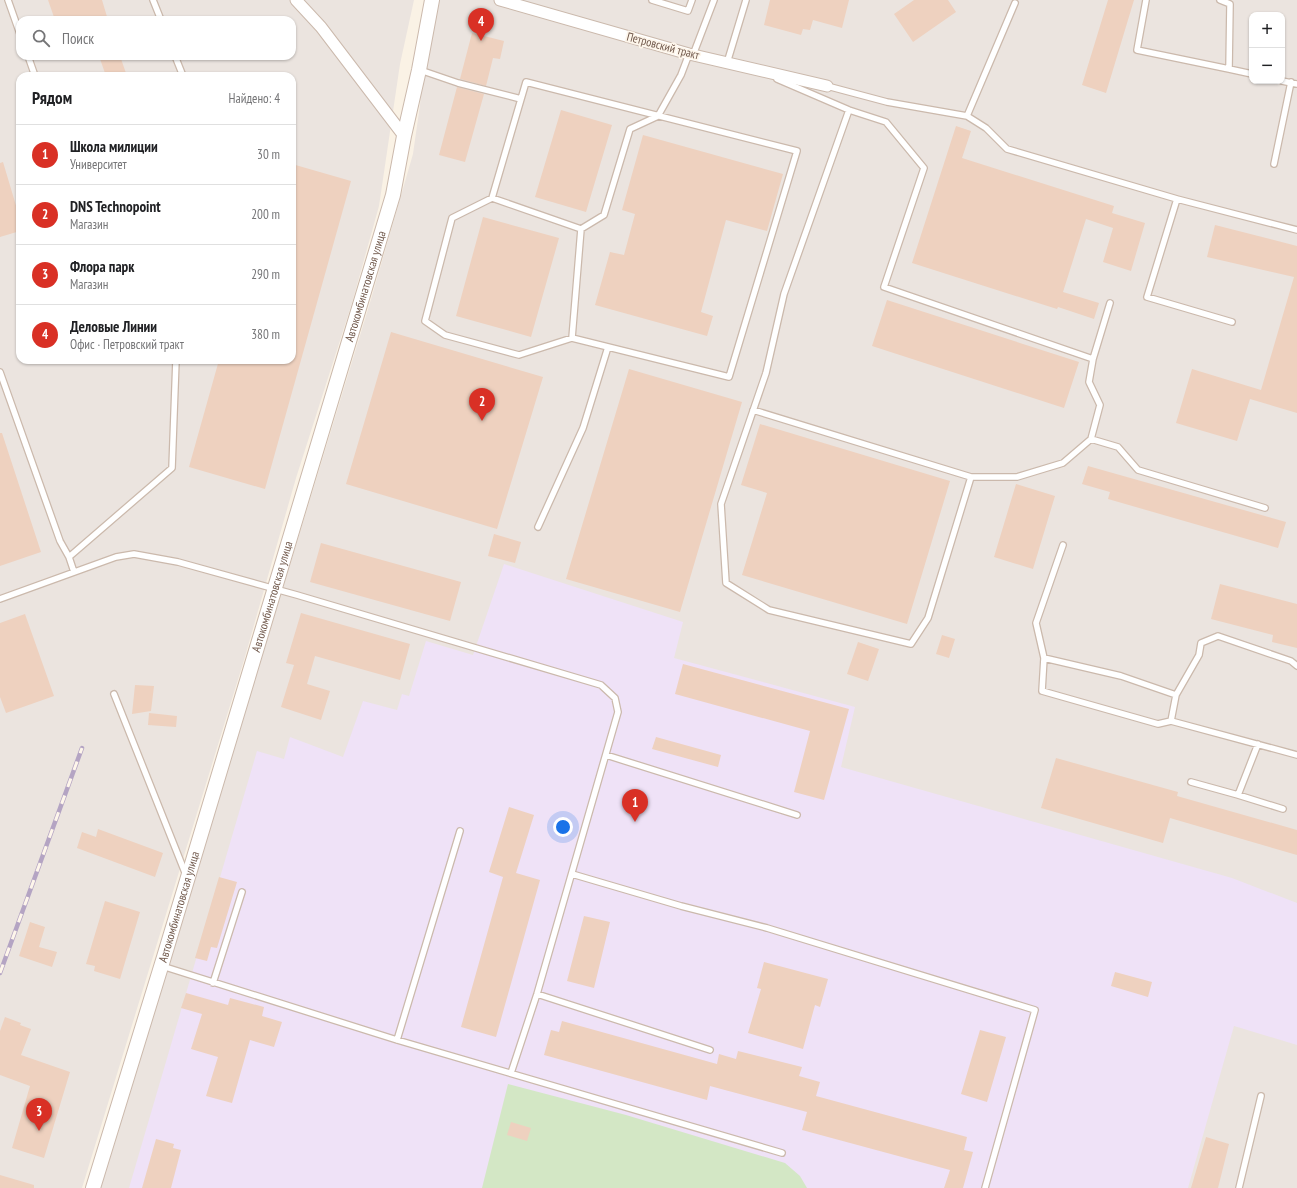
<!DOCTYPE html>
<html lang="ru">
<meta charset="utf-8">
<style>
:root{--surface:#fff;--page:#f2f2f2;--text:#202124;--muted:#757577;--line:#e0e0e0;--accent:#d93025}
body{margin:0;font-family:"PT Sans Narrow",sans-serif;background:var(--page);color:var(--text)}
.controls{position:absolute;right:12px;top:12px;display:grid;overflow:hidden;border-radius:8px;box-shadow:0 1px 3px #0004}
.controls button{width:36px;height:36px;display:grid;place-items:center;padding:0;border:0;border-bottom:1px solid var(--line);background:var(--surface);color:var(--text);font:20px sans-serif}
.you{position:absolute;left:563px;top:827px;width:14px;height:14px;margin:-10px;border:3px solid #fff;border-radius:50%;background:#1a73e8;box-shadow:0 0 0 6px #1a73e833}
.badge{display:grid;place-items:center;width:26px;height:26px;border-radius:50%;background:var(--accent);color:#fff;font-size:13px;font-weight:700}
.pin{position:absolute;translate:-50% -33px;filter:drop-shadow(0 1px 2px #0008)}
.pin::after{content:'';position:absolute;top:21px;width:14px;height:12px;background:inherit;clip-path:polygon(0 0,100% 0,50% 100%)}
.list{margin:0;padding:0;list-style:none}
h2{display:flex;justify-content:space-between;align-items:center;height:52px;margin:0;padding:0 16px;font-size:17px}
h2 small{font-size:13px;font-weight:400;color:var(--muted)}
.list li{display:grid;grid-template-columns:26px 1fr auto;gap:12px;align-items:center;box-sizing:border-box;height:60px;padding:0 16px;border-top:1px solid var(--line)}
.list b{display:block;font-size:15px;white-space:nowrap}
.list p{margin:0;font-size:13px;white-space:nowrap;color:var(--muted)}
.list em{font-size:13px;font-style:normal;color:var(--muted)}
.icon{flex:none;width:22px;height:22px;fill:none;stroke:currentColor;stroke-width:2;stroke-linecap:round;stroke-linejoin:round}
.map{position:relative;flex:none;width:1297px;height:1188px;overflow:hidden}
.search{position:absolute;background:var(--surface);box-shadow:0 1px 3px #0004;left:16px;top:16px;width:280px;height:44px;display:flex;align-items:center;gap:10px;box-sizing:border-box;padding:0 14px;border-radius:12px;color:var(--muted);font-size:15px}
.panel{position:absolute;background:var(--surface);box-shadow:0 1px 3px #0004;left:16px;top:72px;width:280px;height:292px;border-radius:12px}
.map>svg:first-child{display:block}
.industrial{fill:#ebe4df;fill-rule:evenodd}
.education{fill:#efe2f7}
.green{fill:#d3e7c5}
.building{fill:#eed1bf}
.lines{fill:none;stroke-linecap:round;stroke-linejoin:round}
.service-casing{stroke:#cbb9ac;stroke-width:8}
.minor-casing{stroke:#cbb9ac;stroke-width:13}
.tertiary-casing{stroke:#cbb9ac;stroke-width:16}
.service{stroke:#fff;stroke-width:5.5}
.minor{stroke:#fff;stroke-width:11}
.tertiary{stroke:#fff;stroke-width:14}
.rail-casing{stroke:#b4a4c3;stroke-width:4.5}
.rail{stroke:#fef6eb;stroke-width:3;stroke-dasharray:9;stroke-linecap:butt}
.labels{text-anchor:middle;stroke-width:3.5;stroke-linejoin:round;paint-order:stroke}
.street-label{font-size:12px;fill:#71594c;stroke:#fef6eb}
</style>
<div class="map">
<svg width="1297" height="1188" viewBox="0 0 1297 1188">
<rect width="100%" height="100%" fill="#faf2e5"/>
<!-- industrial -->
<path class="industrial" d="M0,0h414l-14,64 -21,142 -27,97 -56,175 -52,182 -162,528h-82zM20,20h272v36h-272zM20,76h272v284h-272z
M432,0h865v1188h-1197l269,-882 44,-152 7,-49 6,-83zM1252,15h30v66h-30z"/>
<!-- education -->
<path class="education" d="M504,564l179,58 -9,36 181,49 -14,60 391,111 65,25v142l-63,-19 -46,162h-1059l128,-437 27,8 6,-22 53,20 20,-56 34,9 5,-16 7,2 17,-55 47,14z"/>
<!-- green -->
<path class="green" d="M508,1084l118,31 159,48 15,13 7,12h-325z"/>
<!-- building -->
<path class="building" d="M48,0h54l6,20h-53z
M770,0h79l-7,28 -29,-8 -3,10 -7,-1 -2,6 -37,-10z
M914,0h34l8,12 -43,30 -19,-28z
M1108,0h26l-28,93 -24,-8z
M472,33l32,8 -4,18 -7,-1 -7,28 -26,-7z
M99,56h21l7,20h-21z
M457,87l27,7 -19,68 -26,-7z
M561,110l51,15 -26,87 -51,-15z
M956,126l15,5 -9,27 152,48 -2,7 33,10 -14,48 -28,-9 10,-34 -27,-9 -23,73 36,11 -5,16 -36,-12 -1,2 -145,-46z
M643,135l140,39 -16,57 -41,-11 -25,92 12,4 -6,20 -112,-31 15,-53 14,3 11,-41 -13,-4z
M3,162l17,57v12l-20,6v-74z
M292,164l59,17 -86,308 -76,-22 30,-107h73z
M483,217l76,21 -28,99 -75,-21z
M1215,225l82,21v167l-47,-14 -13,42 -61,-18 16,-54 69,21 33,-113 -87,-20z
M887,300l192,62 -15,46 -192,-62z
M391,332l152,45 -46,152 -151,-45z
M629,369l113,33 -62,210 -114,-33z
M760,424l190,57 -43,143 -165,-49 25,-82 -26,-8z
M0,433h2l39,119 -41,14z
M1088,466l198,56 -8,26 -170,-49 2,-7 -28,-8z
M1016,484l39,12 -22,73 -39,-12z
M494,534l27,8 -6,21 -27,-7z
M321,543l140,39 -11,39 -140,-39z
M1220,584l77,20v44l-25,-6 1,-7 -62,-16z
M301,613l109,31 -10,36 -85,-24 -8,28 23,7 -9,29 -40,-13 13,-42 -8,-2z
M25,614l29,82 -48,17 -6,-16v-74z
M942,635l13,4 -6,19 -13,-4z
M858,642l21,7 -11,32 -21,-7z
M683,664l166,45 -25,91 -30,-8 16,-61 -135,-37z
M135,685l19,1 -3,25 -19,3z
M149,713l28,3 -1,11 -28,-2z
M656,737l65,18 -3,12 -66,-18z
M1056,758l122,34 -1,4 120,34v25l-127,-37 -7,25 -122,-35z
M509,807l25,8 -18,58 24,7 -44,157 -35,-10 42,-150 -14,-5z
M98,829l65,24 -8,24 -78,-29 5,-16 14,5z
M219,877l18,5 -20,66 -6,-1 -4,14 -12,-3z
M105,901l35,11 -20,67 -26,-8 1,-5 -9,-2z
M584,916l26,6 -16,66 -27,-7z
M30,922l15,5 -6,20 18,5 -5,15 -33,-11z
M764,962l64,17 -8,28 -5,-2 -12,44 -55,-16 13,-44 -4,-1z
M1115,972l37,10 -4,15 -37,-11z
M186,993l42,12 2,-7 34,9 -2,9 20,6 -8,25 -24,-7 -18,63 -26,-7 12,-39 -27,-8 11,-35 -21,-6z
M5,1017l16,6 -1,2 11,4 -10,26 49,17 -26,86 -32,-10 18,-62 -30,-11v-44z
M562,1021l155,43 2,-10 17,5 2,-8 64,16 -3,9 21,6 -4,14 151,41 -3,13 9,2 -10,36h-19l6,-18 -148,-40 5,-18 -97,-26 -3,14 -163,-45 7,-25 8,2z
M980,1030l26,7 -19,65 -26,-8z
M511,1122l20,6 -4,13 -20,-6z
M1206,1137l23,7 -11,44h-27z
M156,1139l18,5 -1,4 8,2 -10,38h-29z
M0,1175l34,10v3h-34z"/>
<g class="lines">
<!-- service casing -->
<g class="service-casing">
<path id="service" d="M8,0l12,34
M153,0l8,20
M652,0l36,11 4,-11
M1146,0l-9,50 92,19
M1220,0l10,4 -1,65 23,5
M693,55l21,-55
M28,56l7,20
M175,56l8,20
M727,63l19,-63
M420,70l38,13 63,16
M777,79l72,31 37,12 38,46 -40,119 209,72 -4,23 11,23 -9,34 -28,24 -46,14h-46
M1282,81l15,3
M526,82l271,69 -68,226 -157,-39 -53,17 -74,-20 -20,-14 27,-103 40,-20z
M827,86l60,16 80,14 19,12 21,21 170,50 120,31
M967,116l48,-113
M1274,164l17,-82
M492,198l89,31
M1177,199l-30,98 85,25
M572,338l9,-109 23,-14 26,-86 28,-13 23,-41 8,-21
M1093,359l17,-56
M0,372l60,169 9,16 103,-89 4,-108
M753,410l218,67 -43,141 -17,26 -142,-34 -43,-27 -5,-79 45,-131 18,-79 65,-184
M1091,439l27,8 20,23 127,38
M538,527l45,-99 25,-81
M1063,545l-27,78 8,35 77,18 55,19
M69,557l5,15
M0,599l116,-42 18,-3 44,8 119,33 304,90 14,13 3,14 -81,282 -26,79
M1044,658l-2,33 116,33 13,-3
M1297,666l-6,-5 -73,-25 -17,7 -2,12 -23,40 -5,26 126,34
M114,694l72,181
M1258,744l-20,51 45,14
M606,755l191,60
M1191,782l47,13
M572,874l109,32 86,22 268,82 -50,178
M162,966l235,74 385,113
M213,983l29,-91
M537,994l173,56
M397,1040l63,-209
M1239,1188l22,-92"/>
</g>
<!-- minor casing -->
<g class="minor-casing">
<path id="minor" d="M296,0l25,27 83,109
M500,0l189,54 138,32"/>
</g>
<!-- tertiary casing -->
<g class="tertiary-casing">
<g id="tertiary">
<path id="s1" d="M93,1188l71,-231 229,-762 11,-59 15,-66 13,-70"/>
</g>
</g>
<!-- service -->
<use href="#service" class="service"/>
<!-- minor -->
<use href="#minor" class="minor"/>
<!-- tertiary -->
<use href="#tertiary" class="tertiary"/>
<!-- rail casing -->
<g class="rail-casing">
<path id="rail" d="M0,973l82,-225"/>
</g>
<!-- rail -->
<use href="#rail" class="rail"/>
</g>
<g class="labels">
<!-- street labels -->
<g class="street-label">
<text transform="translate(663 46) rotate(15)" y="4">Петровский тракт</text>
<text dy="4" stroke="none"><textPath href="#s1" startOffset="942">Автокомбинатовская улица</textPath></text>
<text dy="4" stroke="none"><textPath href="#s1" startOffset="618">Автокомбинатовская улица</textPath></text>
<text dy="4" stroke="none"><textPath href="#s1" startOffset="294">Автокомбинатовская улица</textPath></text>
</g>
</g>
</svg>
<div class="controls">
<button>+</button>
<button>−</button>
</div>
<div class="you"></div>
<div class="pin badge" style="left:635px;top:822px">1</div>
<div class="pin badge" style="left:482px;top:421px">2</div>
<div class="pin badge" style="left:39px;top:1131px">3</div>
<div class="pin badge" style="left:481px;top:41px">4</div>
<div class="search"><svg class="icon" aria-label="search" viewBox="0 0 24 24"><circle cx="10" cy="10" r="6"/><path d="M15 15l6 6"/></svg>Поиск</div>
<section class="panel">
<h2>Рядом<small>Найдено: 4</small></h2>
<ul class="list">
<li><span class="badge">1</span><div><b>Школа милиции</b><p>Университет</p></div><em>30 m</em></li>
<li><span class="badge">2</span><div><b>DNS Technopoint</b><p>Магазин</p></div><em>200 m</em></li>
<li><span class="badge">3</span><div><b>Флора парк</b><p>Магазин</p></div><em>290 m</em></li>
<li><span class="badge">4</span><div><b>Деловые Линии</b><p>Офис · Петровский тракт</p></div><em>380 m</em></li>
</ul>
</section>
</div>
